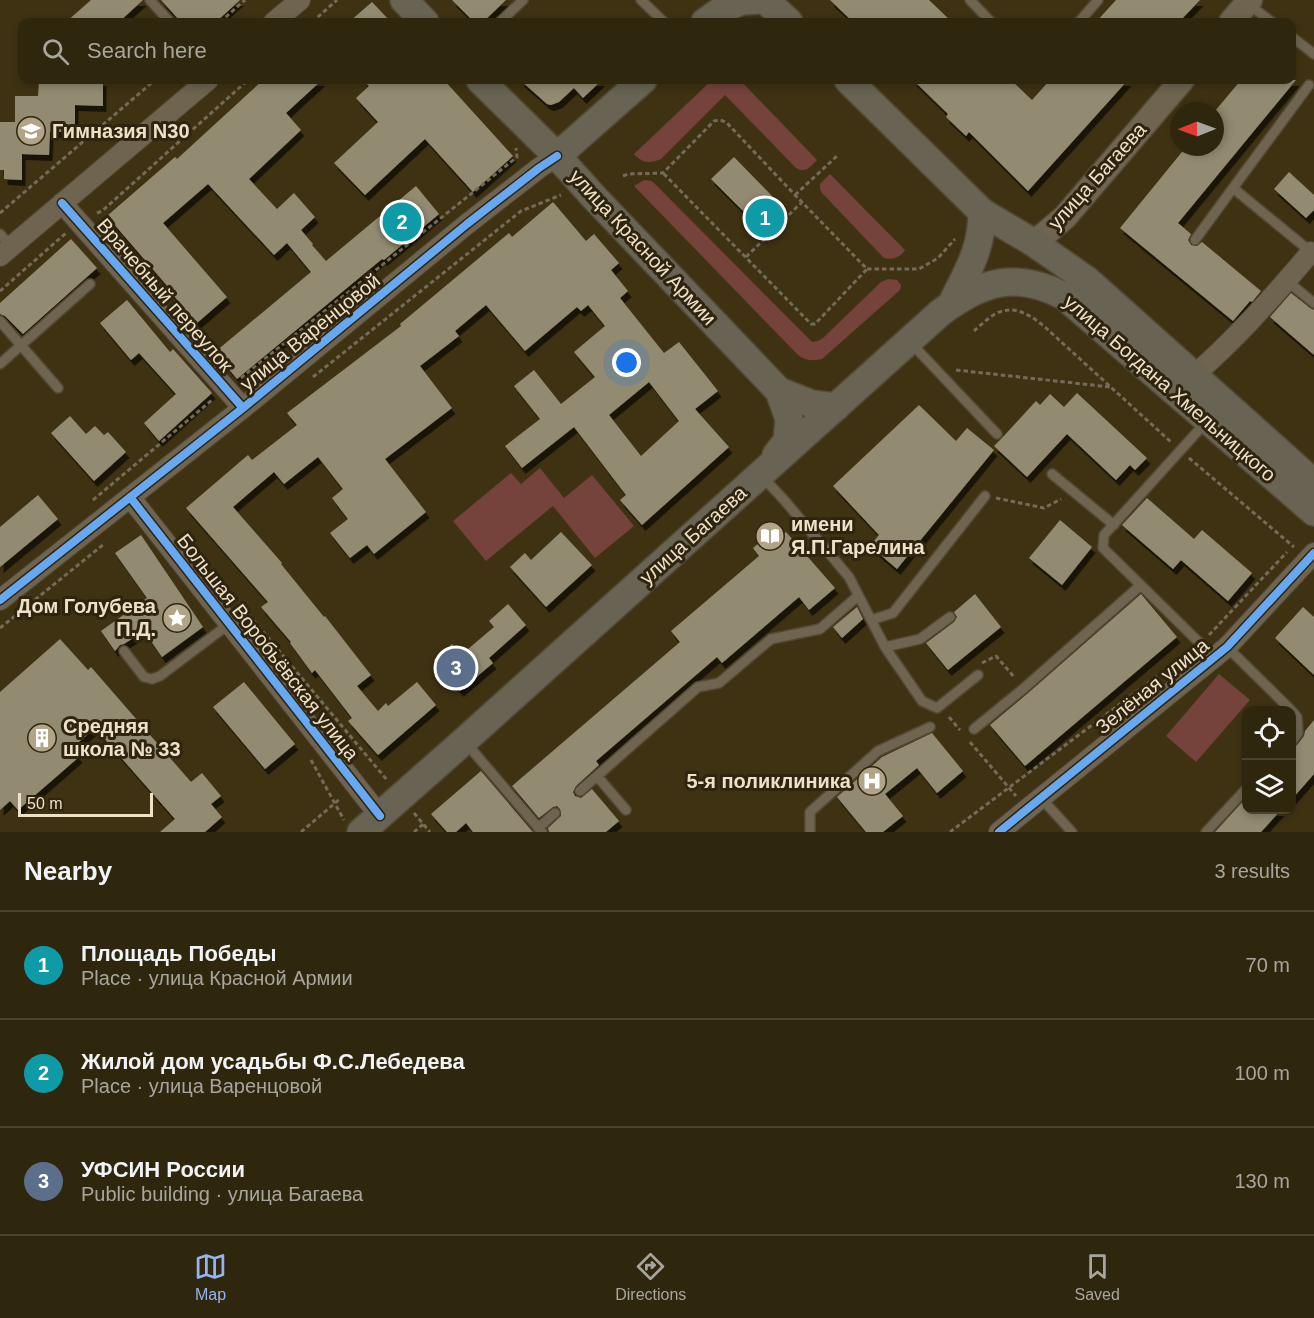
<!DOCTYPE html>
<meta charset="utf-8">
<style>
:root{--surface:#2f260e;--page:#3b321c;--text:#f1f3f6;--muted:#a7a59e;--line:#4a432e;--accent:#95b2f1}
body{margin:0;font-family:Helvetica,sans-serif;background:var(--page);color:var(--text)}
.controls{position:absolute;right:18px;bottom:18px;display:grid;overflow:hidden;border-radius:12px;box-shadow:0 3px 9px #0003}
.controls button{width:54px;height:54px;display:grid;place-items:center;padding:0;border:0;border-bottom:2px solid var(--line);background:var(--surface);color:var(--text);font:30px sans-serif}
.compass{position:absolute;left:1170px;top:102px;width:54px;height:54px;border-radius:50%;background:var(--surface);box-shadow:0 3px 9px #0003;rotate:269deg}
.scale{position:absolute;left:18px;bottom:15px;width:135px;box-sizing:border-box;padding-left:6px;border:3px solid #efe1c7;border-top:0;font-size:16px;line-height:21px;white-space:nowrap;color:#efe1c7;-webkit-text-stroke:4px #2e240f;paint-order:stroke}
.you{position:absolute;left:627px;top:363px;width:21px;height:21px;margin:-15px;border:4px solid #fff;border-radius:50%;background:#1a73e8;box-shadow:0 0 0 9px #1a73e833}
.badge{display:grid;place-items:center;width:39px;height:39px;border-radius:50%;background:var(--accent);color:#fff;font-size:20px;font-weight:700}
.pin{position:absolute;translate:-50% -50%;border:3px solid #fff;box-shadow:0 2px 6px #0006}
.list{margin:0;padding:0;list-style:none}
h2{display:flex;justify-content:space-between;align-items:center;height:78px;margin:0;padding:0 24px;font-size:26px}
h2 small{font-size:20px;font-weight:400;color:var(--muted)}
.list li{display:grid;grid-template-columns:39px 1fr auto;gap:18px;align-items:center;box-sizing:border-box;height:108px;padding:0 24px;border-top:2px solid var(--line)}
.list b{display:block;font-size:22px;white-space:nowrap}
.list p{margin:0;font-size:20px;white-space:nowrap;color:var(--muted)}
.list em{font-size:20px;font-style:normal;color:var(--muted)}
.icon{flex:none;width:33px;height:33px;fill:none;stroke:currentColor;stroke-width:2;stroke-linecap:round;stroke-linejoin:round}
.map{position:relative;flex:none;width:1314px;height:832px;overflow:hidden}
.search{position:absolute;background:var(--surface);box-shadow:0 3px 9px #0003;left:18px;right:18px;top:18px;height:66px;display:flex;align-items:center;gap:15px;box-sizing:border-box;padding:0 21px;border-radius:12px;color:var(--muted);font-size:22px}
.sheet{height:402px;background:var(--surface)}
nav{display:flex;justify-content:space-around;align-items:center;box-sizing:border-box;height:84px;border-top:2px solid var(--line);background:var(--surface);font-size:16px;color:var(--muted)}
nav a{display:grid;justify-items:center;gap:3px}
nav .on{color:var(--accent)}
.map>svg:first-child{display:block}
.green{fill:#75423c}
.building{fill:#928b72;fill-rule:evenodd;filter:url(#shadow)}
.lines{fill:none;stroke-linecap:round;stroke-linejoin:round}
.service-casing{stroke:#524834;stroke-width:12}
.minor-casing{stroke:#524834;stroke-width:22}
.tertiary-casing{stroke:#524834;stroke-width:27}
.secondary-casing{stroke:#524834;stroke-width:30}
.path{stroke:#746b59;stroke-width:3;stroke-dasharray:4.5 3;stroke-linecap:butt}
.service{stroke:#6e6450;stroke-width:9}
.minor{stroke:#6e6450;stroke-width:20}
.tertiary{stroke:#6e6450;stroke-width:24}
.secondary{stroke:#686352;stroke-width:27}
.cycleway-casing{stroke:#2e240f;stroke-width:11}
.cycleway{stroke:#66a8f1;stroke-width:8}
.labels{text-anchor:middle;stroke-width:6;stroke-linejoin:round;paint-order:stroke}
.poi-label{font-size:20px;font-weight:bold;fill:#efe1c7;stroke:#2e240f;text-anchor:start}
.street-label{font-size:20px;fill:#efe1c7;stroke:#2e240f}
</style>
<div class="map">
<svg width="1314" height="832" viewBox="0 0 1314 832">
<defs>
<filter id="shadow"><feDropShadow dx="3.5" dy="6" stdDeviation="0" flood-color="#0009"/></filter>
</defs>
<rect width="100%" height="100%" fill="#3f3213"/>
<!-- green -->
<path class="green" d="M712,80h28l77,80c-6,6 -11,14 -21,8l-71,-73 -64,64c-11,5 -19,4 -27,-5z
M830,174l75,76c-5,8 -12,10 -21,8l-62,-65 -2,-4v-5z
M644,180l8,1 160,161 6,-1 5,-3 58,-56 7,-3 9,1 4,5 -1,5 -78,69c-9,2 -16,2 -24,-4l-164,-169z
M540,468l24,30 28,-23 42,51 -39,32 -42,-52 -67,55 -33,-40 58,-48 10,11z
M1219,674l31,26 -54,62 -30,-26z"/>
<!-- building -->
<path class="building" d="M91,0h52l-24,22h-53z
M161,0h79l-24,22h-35z
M452,0h54l-23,22h-9z
M830,0h99l23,22h-99z
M1116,0h84l-21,22h-83z
M372,2l19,20h-42z
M39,80h64v26l-28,-1v27h-25l-1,23 -27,-1v26l-18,-1v-9h-4v-48h15v-26h23z
M263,80h59l-36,33 15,17 -52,49 28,30 17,-16 21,24 -14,13 12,14 -1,1 14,16 90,-75 23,28 -55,46 -2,-1 -145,120 -22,-27 96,-80 -24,-29 -13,12 -66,-71 -45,39 64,74 -30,26 -29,-34 1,-1 -62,-72 68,-59 2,2z
M363,80h81l69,76 -40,36 -48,-53 -60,56 -31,-32 44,-41 -22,-24 13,-12z
M520,80h82l-19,18 -9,-10 -15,14 -8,3 -4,-1z
M913,80h98l21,20 18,-20h78l-100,111 -59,-59 -3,4 -20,-19 2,-3z
M1241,80h55l-118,143 13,11 -3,6 3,5 6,1 5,-4 59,49 -9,11 -2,-1 -17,20 -113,-93 66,-81h29v-36z
M734,157l39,40 -22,22 -40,-40z
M1289,172l25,23v15l-8,8 -32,-29z
M553,202l33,39 8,-7 25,29 -8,7 17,21 -8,7 44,55 15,-11 39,49 -23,18 34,38 -87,78 -22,-25 6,-5 -52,-68 -52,41 -17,-22 35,-27 -26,-33 20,-16 27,34 34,-27 -21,-25 31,-26 -17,-21 -7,6 -4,-4 -52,44 -39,-46 -31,26 4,5 -39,30 32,42 -67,51 41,53 -52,42 -7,-9 -17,13 -20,-25 18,-14 -16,-21 11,-9 -25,-32 -34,27 -10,-12 -41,35 49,56 -1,1 43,53 1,-1 46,59 -14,11 21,25 8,-8 2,3 29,-24 19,23 -58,50 -30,-34 4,-3 -37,-48 -3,3 -22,-30 1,-1 -30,-35 7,-5 -82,-94 62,-53 4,5 45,-35 -10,-12 114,-87 -1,-2 109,-91 3,4zM649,382l30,39 -38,35 -32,-41z
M71,239l26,29 -74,66 -18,-18 -5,-2v-11z
M1291,293l19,15 4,2v45l-44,-38z
M127,300l43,52 3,-3 39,44 -53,48 -15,-18 32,-29 -37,-41 -8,7 -31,-37z
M1077,393l70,65 -12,12 -5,-5 -14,15 -49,-46 -40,43 -33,-31 8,-8 34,-37 4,4 10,-11 14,13z
M919,405l37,36 11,-13 27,22 -97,119 -27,-23 9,-11 -46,-49z
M70,416l16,18 9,-8 9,9 4,-3 18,20 -32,29 -43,-48z
M38,495l20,24 -58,48v-40z
M1147,498l47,41 8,-9 50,43 -24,28 -47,-41 -8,9 -51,-44z
M1060,520l32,27 -30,38 -33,-27z
M775,529l6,7 5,-4 49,56 -26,22 -10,-13 -77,66 -5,-6 -121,104 3,4 -23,21 -3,6 2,4 6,2 11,-9 27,32 -13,11h-57l-1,-4 13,-12 -1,-7 -3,-3 -4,1 -14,11 -27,-32 168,-144 -9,-11 88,-75 -6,-8z
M561,532l31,33 -46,42 -36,-40 15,-14 6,7z
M141,535l62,92 -41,30 -18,-26 -20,13 -4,1 -5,6 -14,-20 46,-33 -32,-45z
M975,594l26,33 -53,43 -22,-27 28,-21 3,-5 -3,-5z
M1141,594l36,43 -152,129 -35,-41 37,-31z
M508,604l18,21 -37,33 4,5 -33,28 -26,-31 18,-16 9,11 33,-28 -5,-6z
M857,607l6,12 -21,19 -9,-11z
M1303,607l11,10v58l-39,-37z
M60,639l28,31 3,-3 100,115 11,-9 19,23 -10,8 11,13 -17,15h-45l15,-13 -80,-91 -23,20 7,9 -61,53 -8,-9 -10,9v-118z
M244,682l51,62 -30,25 -52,-62z
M1314,720v54l-22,25v-51l5,-3 7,-9 1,-5z
M932,733l31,38 -26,22 -20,-25 -32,26 18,22 -20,16h-17l-29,-35 45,-40z
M481,771l51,60 1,1h-60l-7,-9 -10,9h-9l-16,-18z
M1246,798v12h35l-20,22h-46z"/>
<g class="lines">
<!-- service casing -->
<g class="service-casing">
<path id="service" d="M150,0l20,22
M641,0l23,22
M970,0l21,22
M1249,5l23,17
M500,22l23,-22
M1079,22l19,-22
M1292,37l22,17
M1233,188l76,-103
M0,234l11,13
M1195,240l38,-52 78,64
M1287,281l27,22
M0,321l58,67
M911,343l86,91
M0,364l90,-80
M1207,421l-103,114 -1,13 111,109
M1052,474l62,51
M761,475l24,26 64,76 36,70 35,-8 30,-22
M871,620l22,-7 92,-117
M885,647l37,54 15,7 41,-33
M1227,647l64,63
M124,651l20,26 8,2 8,-3 69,-52
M1292,711l5,6 1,16 -6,8
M974,729l49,-40 118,-104
M466,743l76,89
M597,776l29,34
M580,791l118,-104 21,-4 52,-44 49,-10 38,-33
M1041,798l31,34
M538,828l17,-15
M810,832v-20l68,-61 52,-24
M1206,832l40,-43"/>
</g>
<!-- minor casing -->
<g class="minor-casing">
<path id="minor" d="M274,22l26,-22
M62,203l181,205
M0,256l208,-176
M1193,376c43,-37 81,-80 118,-124
M130,497l250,319
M0,600l243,-192 224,-184 72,-56 18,-12
M999,832l228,-185 87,-94"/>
</g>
<!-- tertiary casing -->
<g class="tertiary-casing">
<path id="tertiary" d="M1231,22l19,-22
M1034,243l31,-26 117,-137"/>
</g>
<!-- secondary casing -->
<g class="secondary-casing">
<path id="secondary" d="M404,0l21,22
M765,0l24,22
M705,22l18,-13 19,-8 23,-1
M480,80l77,76 36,40 186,195 33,13 24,3
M848,80l134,132 52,31 53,37 227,203
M557,156l86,-76
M951,305c16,-33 31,-55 31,-93
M776,455l11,-14 2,-22 -10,-28
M361,832l103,-91 476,-428c42,-32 75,-42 124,-17l250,216"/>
</g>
<!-- path -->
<path class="path" d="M220,22l25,-22
M312,22l25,-22
M623,176l5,-2 35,-1 51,-52 6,-1 6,2 69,73 72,74 -52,55h-4l-148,-151
M795,195l43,-40
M0,213l155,-133
M97,213l5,-2 146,-131
M746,257l56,-55
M867,269h52l19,-11 17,-19
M0,291l66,-58
M974,331c7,-6 15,-14 23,-18 19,-9 36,4 49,15l125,114
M956,370l154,17
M313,377l208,-166 40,-16
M241,378l276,-221 -1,-9
M1189,458l105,89
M996,498l48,10 17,-9
M93,500l119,-100
M239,603l148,177
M0,628l104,-84
M1209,635l78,-83
M982,663l14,-7 19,22
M949,717l11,13
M970,742l46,54
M311,760l33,60
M414,813l16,19
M301,832l40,-34
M414,832l9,-8
M950,832l231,-174"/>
<!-- service -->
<use href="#service" class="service"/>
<!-- minor -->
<use href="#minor" class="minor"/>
<!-- tertiary -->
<use href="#tertiary" class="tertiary"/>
<!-- secondary -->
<use href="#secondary" class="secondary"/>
<!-- cycleway casing -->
<g class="cycleway-casing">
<path id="cycleway" d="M62,203l181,205
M130,497l250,319
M0,600l243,-192 224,-184 72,-56 18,-12
M999,832l228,-185 87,-94"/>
</g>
<!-- cycleway -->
<use href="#cycleway" class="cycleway"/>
</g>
<!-- icons -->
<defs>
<g id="school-disc" transform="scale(1.5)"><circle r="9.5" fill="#b1a488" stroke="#2e240f"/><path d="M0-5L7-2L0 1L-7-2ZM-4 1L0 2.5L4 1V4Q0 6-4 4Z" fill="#fff"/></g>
<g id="library-disc" transform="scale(1.5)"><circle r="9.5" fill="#b1a488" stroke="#2e240f"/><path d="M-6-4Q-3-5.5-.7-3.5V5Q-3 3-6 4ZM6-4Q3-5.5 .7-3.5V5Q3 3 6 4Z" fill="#fff"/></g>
<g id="sight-disc" transform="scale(1.5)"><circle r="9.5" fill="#b1a488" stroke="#2e240f"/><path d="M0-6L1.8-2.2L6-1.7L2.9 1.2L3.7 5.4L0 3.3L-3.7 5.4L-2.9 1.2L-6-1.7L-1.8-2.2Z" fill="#fff"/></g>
<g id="building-disc" transform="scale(1.5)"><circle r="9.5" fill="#b1a488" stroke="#2e240f"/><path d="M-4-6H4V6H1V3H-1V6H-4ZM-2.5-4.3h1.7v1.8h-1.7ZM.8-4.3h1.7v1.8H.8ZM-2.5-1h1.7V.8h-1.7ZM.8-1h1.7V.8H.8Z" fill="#fff"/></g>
<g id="hospital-disc" transform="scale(1.5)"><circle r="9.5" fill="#b1a488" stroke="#2e240f"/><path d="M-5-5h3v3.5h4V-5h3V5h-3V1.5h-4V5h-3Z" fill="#fff"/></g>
</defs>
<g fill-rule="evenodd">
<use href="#school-disc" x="31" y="131"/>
<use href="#library-disc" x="770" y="536"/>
<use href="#sight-disc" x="177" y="618"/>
<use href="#building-disc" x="42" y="738"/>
<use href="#hospital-disc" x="872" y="781"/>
</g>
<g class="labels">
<!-- poi labels -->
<g class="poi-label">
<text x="52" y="138">Гимназия N30</text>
<text x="791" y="531">имени<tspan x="791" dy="23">Я.П.Гарелина</tspan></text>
<text x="156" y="613" text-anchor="end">Дом Голубева<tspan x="156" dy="23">П.Д.</tspan></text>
<text x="63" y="733">Средняя<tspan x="63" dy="23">школа № 33</tspan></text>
<text x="851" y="788" text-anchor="end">5-я поликлиника</text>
</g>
<!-- street labels -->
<g class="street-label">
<text transform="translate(1097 176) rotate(-48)" y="7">улица Багаева</text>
<text transform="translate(643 247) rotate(47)" y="7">улица Красной Армии</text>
<text transform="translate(165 295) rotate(49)" y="7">Врачебный переулок</text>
<text transform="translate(310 332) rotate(-39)" y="7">улица Варенцовой</text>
<text transform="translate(1170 388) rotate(41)" y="7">улица Богдана Хмельницкого</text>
<text transform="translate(693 535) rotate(-42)" y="7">улица Багаева</text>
<text transform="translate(268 647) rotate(52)" y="7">Большая Воробьёвская улица</text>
<text transform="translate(1152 686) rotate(-39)" y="7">Зелёная улица</text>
</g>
</g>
</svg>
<div class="controls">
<button><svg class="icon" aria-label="locate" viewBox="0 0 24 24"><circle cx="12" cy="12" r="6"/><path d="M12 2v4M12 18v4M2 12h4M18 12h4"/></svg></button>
<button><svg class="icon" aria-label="layers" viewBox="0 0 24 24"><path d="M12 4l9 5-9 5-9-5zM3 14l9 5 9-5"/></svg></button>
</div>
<svg class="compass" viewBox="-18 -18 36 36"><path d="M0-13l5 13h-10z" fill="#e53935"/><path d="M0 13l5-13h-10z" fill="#a7a59e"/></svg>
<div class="scale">50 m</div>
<div class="you"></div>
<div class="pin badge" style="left:765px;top:218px;background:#0f9aa8">1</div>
<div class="pin badge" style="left:402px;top:222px;background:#0f9aa8">2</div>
<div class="pin badge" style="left:456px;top:668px;background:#5c6f8a">3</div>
<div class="search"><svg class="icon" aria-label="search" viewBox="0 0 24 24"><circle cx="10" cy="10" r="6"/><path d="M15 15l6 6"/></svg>Search here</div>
</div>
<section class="sheet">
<h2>Nearby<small>3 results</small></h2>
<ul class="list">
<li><span class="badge" style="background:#0f9aa8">1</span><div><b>Площадь Победы</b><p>Place · улица Красной Армии</p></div><em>70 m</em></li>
<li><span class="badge" style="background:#0f9aa8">2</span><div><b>Жилой дом усадьбы Ф.С.Лебедева</b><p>Place · улица Варенцовой</p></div><em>100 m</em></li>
<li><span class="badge" style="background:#5c6f8a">3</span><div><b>УФСИН России</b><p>Public building · улица Багаева</p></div><em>130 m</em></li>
</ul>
</section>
<nav>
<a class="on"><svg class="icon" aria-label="map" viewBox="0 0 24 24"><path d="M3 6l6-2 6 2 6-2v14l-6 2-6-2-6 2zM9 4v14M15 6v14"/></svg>Map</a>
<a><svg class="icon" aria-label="directions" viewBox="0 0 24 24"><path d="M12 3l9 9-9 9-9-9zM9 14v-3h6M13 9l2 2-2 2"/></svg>Directions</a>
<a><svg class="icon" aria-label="saved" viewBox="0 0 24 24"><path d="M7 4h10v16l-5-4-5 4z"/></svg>Saved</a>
</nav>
